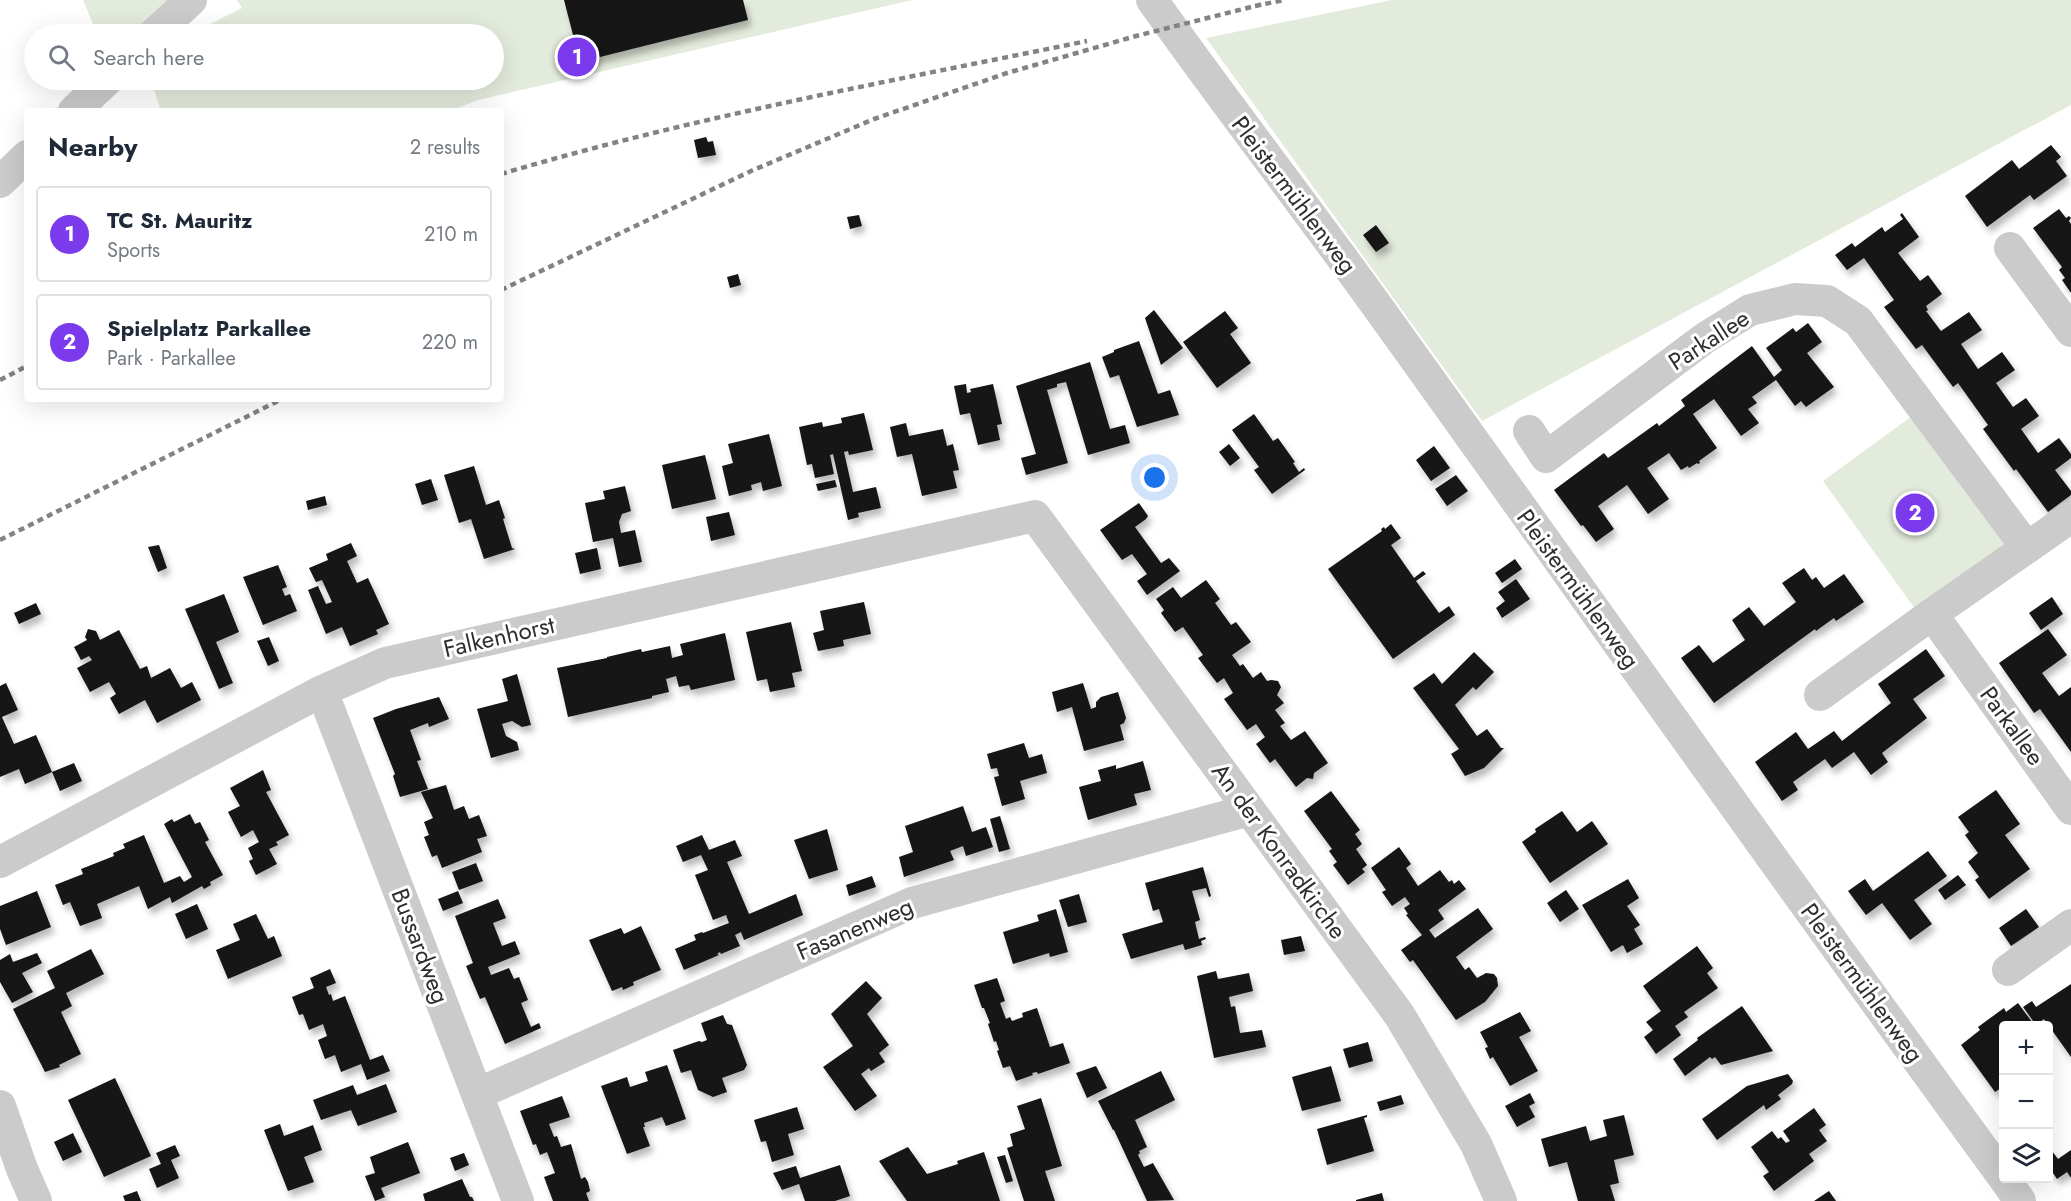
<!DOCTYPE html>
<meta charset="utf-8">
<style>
:root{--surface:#fff;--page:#f2f2f3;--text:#1f2937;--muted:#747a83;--line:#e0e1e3;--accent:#7c3aed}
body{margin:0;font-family:Jost,sans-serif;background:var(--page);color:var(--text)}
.controls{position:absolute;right:18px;bottom:18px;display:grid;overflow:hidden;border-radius:6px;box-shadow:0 6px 24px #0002}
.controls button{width:54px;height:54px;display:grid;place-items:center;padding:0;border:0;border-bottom:2px solid var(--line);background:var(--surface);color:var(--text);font:30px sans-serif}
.you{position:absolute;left:1155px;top:478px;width:21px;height:21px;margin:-15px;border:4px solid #fff;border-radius:50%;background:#1a73e8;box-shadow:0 0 0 9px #1a73e833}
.badge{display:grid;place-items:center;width:39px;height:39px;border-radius:50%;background:var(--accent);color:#fff;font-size:20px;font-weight:700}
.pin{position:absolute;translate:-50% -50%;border:3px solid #fff;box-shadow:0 2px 6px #0006}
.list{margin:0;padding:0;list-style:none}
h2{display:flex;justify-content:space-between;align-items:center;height:78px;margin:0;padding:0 24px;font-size:26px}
h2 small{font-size:20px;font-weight:400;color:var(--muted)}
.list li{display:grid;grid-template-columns:39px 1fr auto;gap:18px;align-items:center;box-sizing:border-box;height:96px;margin:0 12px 12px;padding:0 12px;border:2px solid var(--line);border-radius:6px}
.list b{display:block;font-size:22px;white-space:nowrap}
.list p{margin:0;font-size:20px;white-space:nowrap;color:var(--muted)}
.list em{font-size:20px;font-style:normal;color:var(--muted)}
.icon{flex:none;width:33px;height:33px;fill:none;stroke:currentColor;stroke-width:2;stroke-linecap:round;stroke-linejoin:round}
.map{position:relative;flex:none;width:2071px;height:1201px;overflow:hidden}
.search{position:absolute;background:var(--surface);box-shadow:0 6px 24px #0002;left:24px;top:24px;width:480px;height:66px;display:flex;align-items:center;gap:15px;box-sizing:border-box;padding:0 21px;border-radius:33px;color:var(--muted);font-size:22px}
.panel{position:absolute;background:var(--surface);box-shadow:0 6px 24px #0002;left:24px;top:108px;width:480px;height:294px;border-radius:6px}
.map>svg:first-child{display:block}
.green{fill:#e3ebdc}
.building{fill:#151515;filter:url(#shadow)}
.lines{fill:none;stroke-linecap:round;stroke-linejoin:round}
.minor{stroke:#cbcbcb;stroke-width:32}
.rail{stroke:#838383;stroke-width:4.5;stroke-dasharray:6 4.5;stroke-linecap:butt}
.labels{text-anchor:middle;stroke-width:6;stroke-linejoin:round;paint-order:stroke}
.street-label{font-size:24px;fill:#2e2e2e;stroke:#fff}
</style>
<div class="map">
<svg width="2071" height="1201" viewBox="0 0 2071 1201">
<defs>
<filter id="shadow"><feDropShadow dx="3.5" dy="6" stdDeviation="3" flood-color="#0004"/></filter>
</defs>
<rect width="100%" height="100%" fill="#fff"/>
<!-- green -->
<path class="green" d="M83,0h93l-37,34h-42z
M237,0h675l-434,100 -28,11h-289l-10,-31h343v-46h-304l52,-26z
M1392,0h679v105l-589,316 -276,-383z
M1912,416l95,130 -92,63 -92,-128z"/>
<!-- building -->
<path class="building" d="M564,0h179l5,20 -168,42z
M706,137l2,5 5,-1 3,14 -18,3 -4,-18z
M2051,145l10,12 -5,4 11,15 -33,24 -4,-5 -43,32 -22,-31 47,-36 7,9z
M2059,209l7,9 3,-2 2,2 -2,3 2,3v69l-9,-13 3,-2 -6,-8 3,-3 -29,-39z
M1902,213l17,24 -21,16 22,28 8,-6 14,19 -16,12 2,4 -2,1 15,20 28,-19 13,18 -21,14 17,25 24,-17 13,18 -19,13 17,24 13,-9 13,18 -18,13 17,24 21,-15 12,16v4l-16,12 16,21v4l-23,17 -32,-43 -2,2 -31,-42 5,-4 -30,-42 -5,4 -31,-42 -6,4 -32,-42 10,-7 -30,-42 -17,12 -12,-15 17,-12 3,4 27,-20 3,5 18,-13 -3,-4z
M859,215l3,11 -12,3 -3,-12z
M1376,225l13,18 -13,9 -13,-17z
M738,274l3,11 -11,3 -3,-11z
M1154,310l29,38 -22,17 -16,-47z
M1225,311l13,17 -8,6 21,29 -34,25 -34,-46z
M1808,323l14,19 -15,11 27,34 -28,20 -5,-6 -6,5 -19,-26 -24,17 5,6 -9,6 11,14 -18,13 -27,-37 -21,15 24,34 -18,13 1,2 -2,1 -1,-1 -8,5 -1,-2 -7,4 -12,-17 -22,15 22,31 -21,15 -21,-29 -29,21 16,23 -18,13 -13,-17 -2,1 -27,-36 50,-37 4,5 49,-35 2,3 26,-20 -4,-6 71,-54 22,31 8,-7 -16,-22 27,-20 3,4z
M1139,341l19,53 12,-4 9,25 -42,12 -18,-52 -9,3 -8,-21 12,-5v-2z
M1090,362l20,67 15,-4 5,18 -42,12 -22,-73 -9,2v3l-10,3 21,73 -42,12 -5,-17 15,-4 -20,-68z
M966,384l1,9 4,-1 -1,-3 23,-5 9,40 -5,1 3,15 -22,5 -8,-32 -10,2 -6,-29z
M864,413l9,37 -24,5 -1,-4 -4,1 9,40 23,-5 5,21 -23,5 1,4 -11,3 -15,-66 -3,1 4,19 -19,4 -3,-14 -5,1 -8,-38 23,-5 1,5 19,-4 -1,-5z
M1254,414l19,27 5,-3 17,24 -2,1 6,9 5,-4 1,2 -33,24 -18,-24 5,-3 -27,-37z
M906,423l3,13 34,-7 4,17 6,-2 6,26 -6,1 4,17 -35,8 -10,-42 -15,3 -7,-30z
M769,434l13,52 -19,5 -2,-9 -10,3 1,5 -23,6 -7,-30 11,-3 -5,-19z
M1229,444l11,14 -10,8 -11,-14z
M1434,446l16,22 -19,13 -15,-21z
M705,455l11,44 -44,10 -10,-44z
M474,466l12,39 13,-5 6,18 -2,1 9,29 3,1 -31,10 -13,-40 -12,4 -15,-48z
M1456,475l12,16 -21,15 -12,-17z
M431,479l7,21 -16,5 -7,-21z
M835,480l2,7 -19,4 -2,-7z
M625,486l6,25 -9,3 -3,8 2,11 14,-3 7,32 -23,5 -6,-29 -20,4 -8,-39 20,-4 -2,-8z
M325,496l2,9 -19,5 -2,-9z
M1139,503l9,13 -2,3 -11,8 26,36 8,-5 11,13 -33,24 -10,-14 10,-7 -15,-20 -10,6 -22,-30z
M729,512l6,23 -24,6 -5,-24z
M1391,524l10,14 -10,7 23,33 9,-7 3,3 -10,7 23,32 10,-7 6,9 -62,44 -65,-90 54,-38 -1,-2 3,-2 1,2z
M351,543l6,13 -10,5 10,22 11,-5 21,46 -13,6 2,4 -28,12 -8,-19 -16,7 -18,-44 10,-4 8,18 6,-2 -10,-22 -6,2 -7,-14 19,-8 -2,-6z
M159,545l8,23 -9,4 -10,-25z
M597,548l4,21 -21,5 -5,-21z
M1515,559l7,10 -20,14 -7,-10z
M278,565l9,22 -5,2 3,7 5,-2 7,17 -34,14 -20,-48z
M1804,568l8,12 4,-3 8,11 20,-14 20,28 -28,19 -2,-3 -18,13 -1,-2 -101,74 -33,-45 18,-13 14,18 32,-23 -13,-20 17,-13 15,19 32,-24 -14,-19z
M1516,579l14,20 -28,19 -6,-10 9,-7 -7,-9z
M1206,580l14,19 -5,4 16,22 5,-3 15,20 -19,13 8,11 3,-2 10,14 8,-6 6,9 4,-1 7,1 3,6 -4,8 7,8 -9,7 10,13 -5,3 11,14 14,-9 23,32 -14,10 -1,6 -6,-1 -11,9 -21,-28 -5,4 -14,-19 9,-7 -9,-13 -9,6 -23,-31 9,-6 -9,-15 -7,5 -19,-25 5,-3 -20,-28 -8,5 -14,-19 3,-3 -8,-11 17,-12 8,11z
M224,594l15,38 -23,10 17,41 -14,6 -34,-80z
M2052,597l11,17 -22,16 -12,-17z
M864,602l7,32 -28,6 1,6 -26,5 -5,-18 11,-3 -4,-19z
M36,603l5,11 -22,10 -5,-11z
M791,622l11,49 -10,2 3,14 -25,5 -3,-13 -10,2 -11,-49z
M88,629l8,2 4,9 19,-10 21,39 7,-3 4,12 19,-10 11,20 11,-6 9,18 -44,23 -12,-23 -26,14 -9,-16 6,-4 -7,-12 -19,10 -13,-24 15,-8 -3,-4 -8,4 -7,-13 13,-7 -2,-3z
M2048,629l19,26 -25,18 17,23 12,-9v65l-31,-43 -6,4 -35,-50z
M725,633l10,47 -44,10 -2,-5 -10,2 -3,-11 -10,3 3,13 -17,4v2l-84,19 -11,-49 50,-10v-1l34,-8 1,3 28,-6 2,12 11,-3 -3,-11z
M269,637l10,24 -11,5 -11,-25z
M1926,649l19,27 -32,23 14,19 -45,35 6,9 -17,13 -17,-23 -22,16 -7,-9 -32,23 5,8 -16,11 -27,-39 41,-30 12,17 26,-18 8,10 49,-38 -13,-19z
M1474,652l20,20 -18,18 -3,-3 -18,18 22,31 10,-7 14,19h3l-20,20 -19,8 -14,-22 8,-5 -46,-61 21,-15 8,11z
M517,674l14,51 -9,2 -10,-6 -10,3 4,12 11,6 2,8 -28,8 -14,-49 31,-8 -6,-22z
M6,683l12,27 -16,7 12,27 22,-9 16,37 -27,12 -6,-15 -19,8v-91z
M1083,683l8,26 5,-2v-5l5,-5 17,-5 8,26 -2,5 -4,2 4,15 -40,11 -12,-44 -15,5 -5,-20z
M439,697l10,22 -20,8 -1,-4 -18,7 11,30 -4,1 11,28 -28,8 -7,-21 2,-2 -22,-56 23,-9z
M1024,743l5,15 13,-4 5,19 -27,8 5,18 -23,7 -8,-29 5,-1 -2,-8 -6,1 -4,-15z
M1143,761l8,29 -17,4 3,11 -49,15 -9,-33 22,-6 -3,-11 18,-5v4z
M74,763l8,18 -22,10 -8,-19z
M263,770l8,20 -5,2 23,43 -13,7 2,3 -9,4 8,15 -21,11 -7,-14 4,-2 -5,-11 11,-6 -6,-12 -12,7 -13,-25 12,-6 -10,-18z
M446,785l8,25 10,-4 5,13 10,-4 8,21 -10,3 5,13 -40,16 -5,-13 -5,2 -8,-20 5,-2 -5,-13 9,-4 -12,-26z
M1996,790l24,34 -15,11 25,34 -41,30 -14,-19 4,-3 -11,-15 10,-9 -13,-18 4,-3 -11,-15z
M1331,791l29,39 -5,4 7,10 -6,5 11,16 -5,4 3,3 -17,13 -15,-20 4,-3 -8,-11 3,-2 -28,-38z
M963,806l9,26 14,-5 7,20 -27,9 -3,-10 -13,5 4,9 -50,17 -5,-20 14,-5 -8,-26z
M1562,811l15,21 15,-11 16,23 -58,39 -28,-41 14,-10 -1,-3z
M190,814l5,10 5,-2 9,18 -4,2 18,33 -13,7 1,3 -7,4 -2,-3 -30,17 -2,-6 -22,12 -9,-23 -42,18 5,14 -22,8 -10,-24 -7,3 -8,-20 28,-11 -2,-5 33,-13 -1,-3 12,-5 -2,-4 21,-9 20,48 16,-7 4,6 8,-5 -28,-53 8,-5 2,3z
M1000,816l10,33 -11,3 -9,-33z
M827,829l11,41 -29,9 -15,-39z
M702,835l7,15 26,-10 7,16 -15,6 22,52 47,-20 7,21 -59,25 -3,-8 -6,3 5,11 -19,8 -1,-2 -3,2 2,1 -35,15 -9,-21 21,-9 -2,-5 8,-3 1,1 26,-10 -3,-8 -13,5 -18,-45 13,-5 -7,-15 -18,7 -7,-16z
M1399,847l12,17 -5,4 12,18 22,-16 9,12 3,-2 2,4 5,-4 7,9 -28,21 6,9 -15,11 6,8 43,-30 15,21 -37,28 9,13 4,-3 8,11 9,-5 8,1 3,4 1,8 -13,16 -29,18 -43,-60 -3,2 -9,-12 21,-15 -16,-20 2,-1 -4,-6 6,-4 -5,-7 -13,9 -10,-14 4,-2 -15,-22z
M1928,851l19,25 -33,24 18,24 -22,16 -28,-37 -16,12 -18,-24 17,-12 8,12z
M476,863l7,18 -24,9 -7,-18z
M1203,867l8,29 -2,1 -3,-9 -14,3 8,29 -5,2 4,17 6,-2 1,2 -5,2 1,4 -17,5 -2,-6 -52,15 -9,-25 41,-12 -4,-13 -6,2 -8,-28z
M1958,875l8,10 -21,15 -7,-10z
M872,876l4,11 -27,9 -3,-11z
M1628,879l11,19 -12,8 13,19 -6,4 9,15 -16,9 -4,-8 -12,7 -29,-47z
M1566,890l13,19 -19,13 -13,-19z
M37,891l14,36 -45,18 -6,-16v-23z
M458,891l5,12 -20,8 -5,-12z
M1079,894l8,28 -19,5 -9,-27z
M498,899l8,19 -13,5 9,23 13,-5 5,13 -32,13 3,8 18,-7 5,11 5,-2 9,23 -7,3 10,24 8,-4 2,5 -36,16 -20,-47 -5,2 -14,-33 7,-3 -18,-47z
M197,904l11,25 -22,10 -11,-25z
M1056,909l12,43 -18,5 -1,-4 -36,11 -10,-32 36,-11 -2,-6z
M2026,909l13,18 -28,19 -12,-18z
M256,914l12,25 6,-3 8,20 -54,23 -12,-29 24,-10 -7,-16z
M641,926l20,44 -28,12 1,3 -11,5 -1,-3 -10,4 -23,-51 32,-12 3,6z
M1301,936l4,15 -21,4 -3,-15z
M1697,946l16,22 -6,5 11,15 -34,24 4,5 -13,9 6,9 -25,19 -12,-17 9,-7 -7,-8 15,-11 -18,-25z
M91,949l13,25 -38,19 6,13 -11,6 20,42 -22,11 1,2 -15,5 -32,-63 42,-21 -8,-17z
M37,953l5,10 -20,10 11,19 -21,11 -12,-21v-22l10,-6 3,8z
M330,969l6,14 -10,4 3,8 2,-1 2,7 12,-5 25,64 13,-5 7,16 -23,9 -6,-16 -20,8 -6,-17 -10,4 -7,-19 9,-4 -4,-12 -14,6 -6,-16 -4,1 -7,-18 22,-9 -4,-10z
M1216,971l2,8 31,-6 4,18 -24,6 2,10 4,-1 5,27 22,-3 4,17 -52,11 -17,-82z
M997,978l8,23 -5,2 6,16 4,-2 2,4 11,-4 -1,-4 15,-5 13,39 13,-4 7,20 -32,11 -1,-2 -5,1 1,2 -17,6 -6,-15 -7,2 -6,-17 2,-1 -3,-9 -2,1 -6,-18 2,-1 -6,-15h-2l-8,-23z
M866,981l16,17 -15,16 22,31 -10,8 6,9 -14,9 -2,-3 -8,6 16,22 -22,15 -32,-44 30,-21 -22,-32z
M2071,984v73l-27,-38 -8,6 -13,-18 9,-6 4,6z
M2018,1003l17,23h-31v60l-9,6 -34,-47 19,-15 -2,-3 26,-19 2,4z
M1742,1006l31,45 -52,14 -6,-8 -3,2 -2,-2 -25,19 -12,-17 25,-19 -1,-2z
M1520,1012l11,19 -12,6 19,34 -28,15 -17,-29 -3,2 -5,-11 3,-1 -8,-15z
M723,1015l4,9 5,1 15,40 -3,5 -22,8 5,14 -14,5 -15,-7 -7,-20 -10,3 -8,-23 26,-9 3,1 5,-2 -6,-17z
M1368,1042l5,19 -24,7 -6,-19z
M667,1065l19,54 -20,7 -4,-9 -18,6 1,4h-2l7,19 -23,8 -26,-68 26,-9 3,10 18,-6 -3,-9z
M1096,1066l11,22 -20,10 -11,-25z
M1331,1066l10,35 -39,10 -10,-34z
M1161,1071l14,29 -40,20 12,27 -8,4 1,2 -2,2 6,12 9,-4 21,37 -27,1 -33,-71h-1l-15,-29z
M1788,1074l5,7 -1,3 -14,11 3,4 -15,11 -2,-5 -47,35 -15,-21 45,-33z
M115,1078l36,78 -47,21 -36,-77z
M386,1084l11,28 -39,14 -7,-16 -30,10 -8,-20 40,-15 4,10z
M1530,1093l5,10 -6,3 6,11 -18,10 -12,-21z
M1401,1095l3,9 -24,7 -3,-9z
M562,1096l8,21 -21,7 5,13 3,-1 4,11 10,-3 10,35 4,-2 3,5 2,9 -4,2 3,8h-36l-9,-24 11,-4 -8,-21 -7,3 -4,-11 -3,1 -13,-34z
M1041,1098l21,68 -17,5 10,30h-31l-17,-53 6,-2 -3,-12 15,-5 -8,-23z
M797,1107l7,22 -16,5 6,21 -22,7 -6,-21 -5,1 -7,-22z
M1814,1108l12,17 -7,5 8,11 -18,13 5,7 -40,30 -11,-15 6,-4 -18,-25 21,-16 6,8 3,-2 5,6 4,-2 -7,-10z
M1367,1115v2l-3,1 10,33 -47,14 -10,-36z
M1624,1115l10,40 -20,5 5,23 -9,2 5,16h-37l-11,-39 -18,5 -8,-28 45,-13 4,15 17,-5 -4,-16z
M280,1124l4,12 29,-11 9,25 -18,7 10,25 -26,9 -24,-61z
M73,1133l9,19 -19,9 -9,-19z
M408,1142l12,31 -39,15 4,9 -10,4 -10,-25 10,-3 -5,-16z
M175,1145l5,11 -9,4 8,18 -22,10 -8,-19 12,-5 -5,-11z
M908,1147l19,27 31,-10 -1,-3 27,-9 16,49h-93l-28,-40z
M2049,1147l9,12 13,-9v28l-4,-6 -10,7 -8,-12z
M464,1153l5,12 -14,6 -5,-13z
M1005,1155l8,26 -7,2 -9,-26z
M840,1165l10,31 -15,5h-30l-6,-17 -17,6 -9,-17 23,-7 4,12z
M462,1179l8,18h2l2,4h-49l-2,-7z
M137,1191l4,10h-16l-2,-5z
M1829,1191l7,10h-22z
M1382,1193l2,8h-28v-1z"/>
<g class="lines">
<!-- minor -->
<path class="minor" d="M1152,0c73,103 151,203 225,306 209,291 415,583 627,872
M154,34l37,-34
M74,111l33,-31
M0,182l27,-26
M2010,248l61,83
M1529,431l17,26 159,-119 45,-28 45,-11 32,2 31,20 169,227
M2071,517l-139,97 139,195
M322,691l196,510
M1820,695l112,-81
M0,862l322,-171 63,-28 650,-147 365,500 76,128 25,57
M2008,970l63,-45
M477,1094l435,-191 337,-93
M0,1106l22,63 14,32
M2004,1178l16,23"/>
<!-- rail -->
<path class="rail" d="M1255,6l29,-6
M501,174c192,-57 390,-93 586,-133
M501,290l250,-119 123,-52 133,-46 129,-37 127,-32
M0,380l27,-14
M0,540l282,-141"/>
</g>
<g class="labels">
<!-- street labels -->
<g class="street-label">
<text transform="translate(1294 195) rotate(53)" y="8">Pleistermühlenweg</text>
<text transform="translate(1709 340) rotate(-33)" y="8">Parkallee</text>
<text transform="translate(1578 589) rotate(54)" y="8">Pleistermühlenweg</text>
<text transform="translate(499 637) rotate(-13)" y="8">Falkenhorst</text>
<text transform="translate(2012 726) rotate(54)" y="8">Parkallee</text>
<text transform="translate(1279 851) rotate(54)" y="8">An der Konradkirche</text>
<text transform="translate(855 929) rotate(-23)" y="8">Fasanenweg</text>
<text transform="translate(420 946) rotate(69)" y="8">Bussardweg</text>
<text transform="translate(1862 983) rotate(54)" y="8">Pleistermühlenweg</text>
</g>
</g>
</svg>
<div class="controls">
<button>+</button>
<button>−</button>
<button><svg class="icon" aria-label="layers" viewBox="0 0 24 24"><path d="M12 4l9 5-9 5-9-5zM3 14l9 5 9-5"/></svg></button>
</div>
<div class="you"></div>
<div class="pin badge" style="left:577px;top:57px">1</div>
<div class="pin badge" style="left:1915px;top:513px">2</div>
<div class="search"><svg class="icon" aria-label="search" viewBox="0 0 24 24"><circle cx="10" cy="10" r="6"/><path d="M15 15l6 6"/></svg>Search here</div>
<section class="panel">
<h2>Nearby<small>2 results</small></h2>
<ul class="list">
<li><span class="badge">1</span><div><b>TC St. Mauritz</b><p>Sports</p></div><em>210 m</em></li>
<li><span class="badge">2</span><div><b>Spielplatz Parkallee</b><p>Park · Parkallee</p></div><em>220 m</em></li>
</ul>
</section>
</div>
